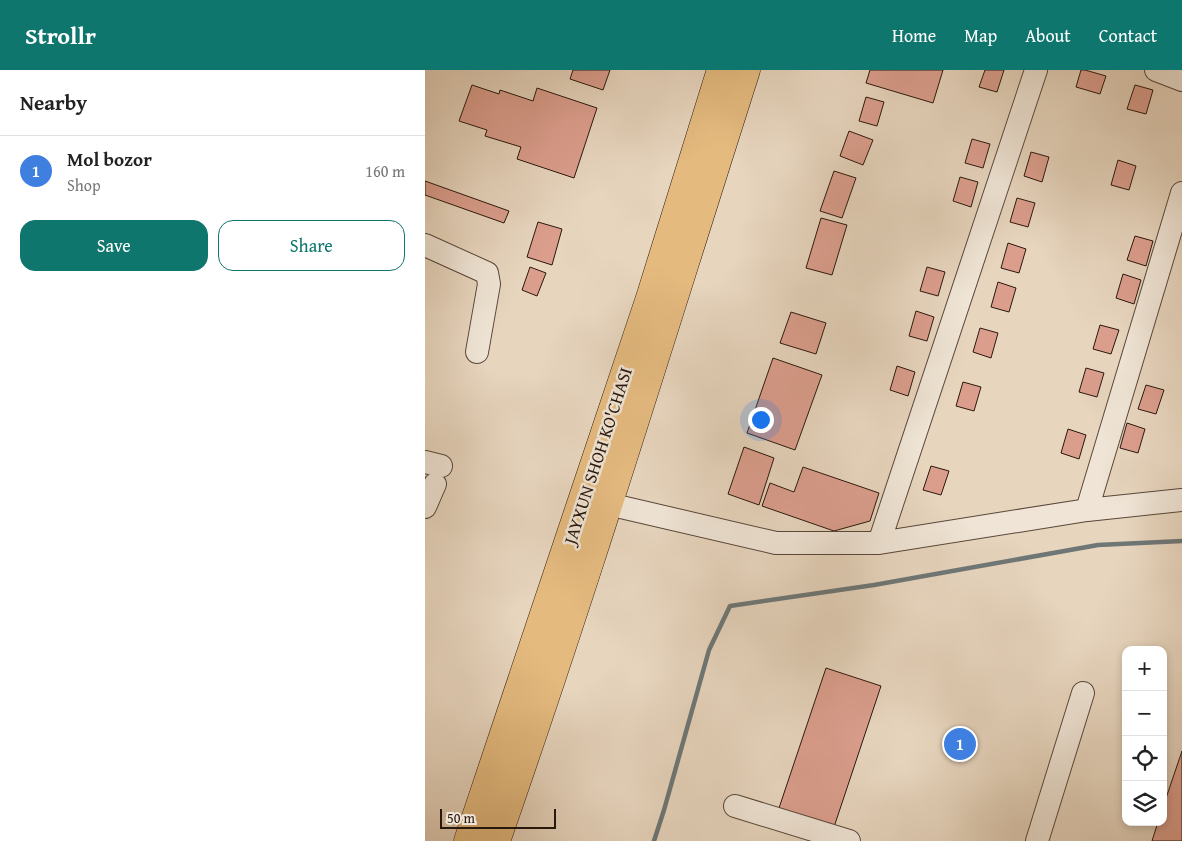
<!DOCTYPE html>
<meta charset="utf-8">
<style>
:root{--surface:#fff;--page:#f6f6f6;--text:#222;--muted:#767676;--line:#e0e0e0;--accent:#0f766e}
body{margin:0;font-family:"Gentium Book Plus",serif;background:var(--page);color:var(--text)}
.controls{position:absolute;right:15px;bottom:15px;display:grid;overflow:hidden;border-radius:10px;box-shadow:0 2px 8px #0003}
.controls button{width:45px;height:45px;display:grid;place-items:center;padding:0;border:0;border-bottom:1px solid var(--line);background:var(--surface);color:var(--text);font:25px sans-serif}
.scale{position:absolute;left:15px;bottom:12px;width:116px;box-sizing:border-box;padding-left:5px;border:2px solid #2a180d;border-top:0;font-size:14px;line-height:18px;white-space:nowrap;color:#2a180d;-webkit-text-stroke:4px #efe4d5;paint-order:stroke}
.you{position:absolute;left:335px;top:349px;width:18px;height:18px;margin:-12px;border:4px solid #fff;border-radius:50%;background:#1a73e8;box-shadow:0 0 0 8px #1a73e833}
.badge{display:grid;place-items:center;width:32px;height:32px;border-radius:50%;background:var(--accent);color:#fff;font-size:16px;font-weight:700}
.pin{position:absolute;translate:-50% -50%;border:2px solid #fff;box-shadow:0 1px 5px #0006}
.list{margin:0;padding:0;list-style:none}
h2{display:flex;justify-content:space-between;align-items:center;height:65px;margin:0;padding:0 20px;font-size:21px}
h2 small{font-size:16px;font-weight:400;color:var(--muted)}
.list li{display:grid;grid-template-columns:32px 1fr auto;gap:15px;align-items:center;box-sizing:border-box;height:70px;padding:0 20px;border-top:1px solid var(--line)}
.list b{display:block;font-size:19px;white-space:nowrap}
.list p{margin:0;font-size:16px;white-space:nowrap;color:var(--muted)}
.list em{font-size:16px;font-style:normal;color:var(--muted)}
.actions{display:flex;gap:10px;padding:15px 20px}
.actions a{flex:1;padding:11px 0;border:1px solid var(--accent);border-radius:15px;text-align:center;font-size:18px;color:var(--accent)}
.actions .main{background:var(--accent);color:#fff}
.icon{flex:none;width:28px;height:28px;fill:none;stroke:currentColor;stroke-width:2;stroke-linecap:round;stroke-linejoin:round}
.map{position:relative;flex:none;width:757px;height:771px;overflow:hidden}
header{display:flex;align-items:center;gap:30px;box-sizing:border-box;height:70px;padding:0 25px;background:var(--accent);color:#fff}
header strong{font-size:24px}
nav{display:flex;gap:28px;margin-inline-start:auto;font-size:18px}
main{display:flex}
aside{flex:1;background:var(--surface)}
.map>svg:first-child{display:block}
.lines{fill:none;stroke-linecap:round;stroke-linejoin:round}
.stream{stroke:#6e7776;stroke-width:4.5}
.building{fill:#db9e8d;stroke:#2a180d}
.minor-casing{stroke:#594739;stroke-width:24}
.highway-casing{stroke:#2a180d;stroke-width:29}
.minor{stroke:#efe4d5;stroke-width:22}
.highway{stroke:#e4ba7f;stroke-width:28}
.labels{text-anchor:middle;stroke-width:5;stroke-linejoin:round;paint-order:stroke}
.street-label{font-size:18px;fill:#2a180d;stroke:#efe4d5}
</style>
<header>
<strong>Strollr</strong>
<nav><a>Home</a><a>Map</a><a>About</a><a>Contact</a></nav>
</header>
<main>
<aside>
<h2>Nearby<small></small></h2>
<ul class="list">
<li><span class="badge" style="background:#3f7fe0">1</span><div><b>Mol bozor</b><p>Shop</p></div><em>160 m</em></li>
</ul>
<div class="actions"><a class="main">Save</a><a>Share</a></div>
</aside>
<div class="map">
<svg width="757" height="771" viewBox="0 0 757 771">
<rect width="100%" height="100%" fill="#e7d5be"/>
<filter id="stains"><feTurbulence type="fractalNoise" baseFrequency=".004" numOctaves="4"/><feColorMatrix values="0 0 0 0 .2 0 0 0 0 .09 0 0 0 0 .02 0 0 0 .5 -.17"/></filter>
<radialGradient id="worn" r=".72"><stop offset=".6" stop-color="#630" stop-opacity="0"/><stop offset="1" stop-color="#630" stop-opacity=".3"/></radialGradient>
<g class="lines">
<!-- stream -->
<path class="stream" d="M229,771l10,-31 45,-160 21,-44 144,-21 224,-40 84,-4"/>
</g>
<!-- building -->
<path class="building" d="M148,0h37l-7,20 -33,-11z
M445,0h73l-10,33 -67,-20z
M560,0h19l-7,22 -18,-5z
M656,0h4l21,6 -6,18 -24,-7z
M47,15l27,9 1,-4 33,11 4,-13 60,20 -23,70 -57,-19 4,-12 -36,-11 2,-6 -28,-9z
M710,15l18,5 -7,24 -19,-5z
M441,27l18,5 -7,24 -18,-5z
M424,61l24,9 -10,25 -23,-9z
M547,69l18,5 -7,24 -18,-5z
M606,82l18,5 -7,25 -18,-6z
M693,90l18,6 -7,24 -18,-5z
M409,101l22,7 -14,40 -22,-7z
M535,107l18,5 -7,25 -18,-6z
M0,111l84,30 -5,12 -79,-28z
M592,128l18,5 -7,24 -18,-5z
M396,148l26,7 -15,50 -26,-7z
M113,152l24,7 -10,36 -25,-8z
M710,166l18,5 -7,25 -19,-6z
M583,173l18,6 -7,24 -18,-5z
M105,197l16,6 -9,23 -15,-6z
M502,197l18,5 -7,24 -18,-5z
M698,204l18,6 -7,24 -18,-6z
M573,212l18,6 -7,24 -18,-5z
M491,241l18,6 -7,24 -18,-5z
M366,242l35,11 -10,31 -36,-11z
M675,255l19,5 -8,24 -18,-5z
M555,258l18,5 -7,25 -18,-6z
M348,288l49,17 -27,75 -48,-17z
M472,296l18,6 -7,24 -18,-6z
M661,298l18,5 -7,24 -18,-5z
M538,312l18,5 -7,24 -18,-5z
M721,315l18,5 -8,24 -18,-5z
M702,353l18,6 -7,24 -18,-5z
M643,359l18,6 -7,24 -18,-6z
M319,377l30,11 -15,47 -31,-11z
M506,396l18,5 -8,24 -18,-5z
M378,397l76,26 -9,28 -36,10 -72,-25 8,-23 24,9z
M401,598l55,18 -49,147 -55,-19z
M757,681v90h-30l6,-19h5v-15z"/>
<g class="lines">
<!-- minor casing -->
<g class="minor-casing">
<path id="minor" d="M731,0l26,10
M0,175l62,28 2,11 -12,68
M0,392l16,4
M183,434l168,39h103l208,-33 95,-10
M0,437l10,-23
M662,440l95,-317
M454,473l157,-473
M310,736l114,35
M612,771l46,-148"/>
</g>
<!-- highway casing -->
<g class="highway-casing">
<path id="highway" d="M43,771l182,-543 71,-228
M71,771c89,-255 168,-514 250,-771"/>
</g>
<!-- minor -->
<use href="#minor" class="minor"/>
<!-- highway -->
<use href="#highway" class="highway"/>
</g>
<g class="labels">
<!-- street labels -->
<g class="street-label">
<text transform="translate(173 386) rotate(-72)" y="6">JAYXUN SHOH KO'CHASI</text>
</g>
</g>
<rect width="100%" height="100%" filter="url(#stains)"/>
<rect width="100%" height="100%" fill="url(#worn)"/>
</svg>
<div class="controls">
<button>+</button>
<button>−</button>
<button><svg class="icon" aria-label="locate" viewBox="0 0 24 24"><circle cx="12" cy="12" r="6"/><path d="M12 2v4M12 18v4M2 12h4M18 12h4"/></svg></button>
<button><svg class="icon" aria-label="layers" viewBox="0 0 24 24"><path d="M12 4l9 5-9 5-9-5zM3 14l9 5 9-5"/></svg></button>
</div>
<div class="scale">50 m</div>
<div class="you"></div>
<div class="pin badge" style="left:535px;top:674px;background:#3f7fe0">1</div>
</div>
</main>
